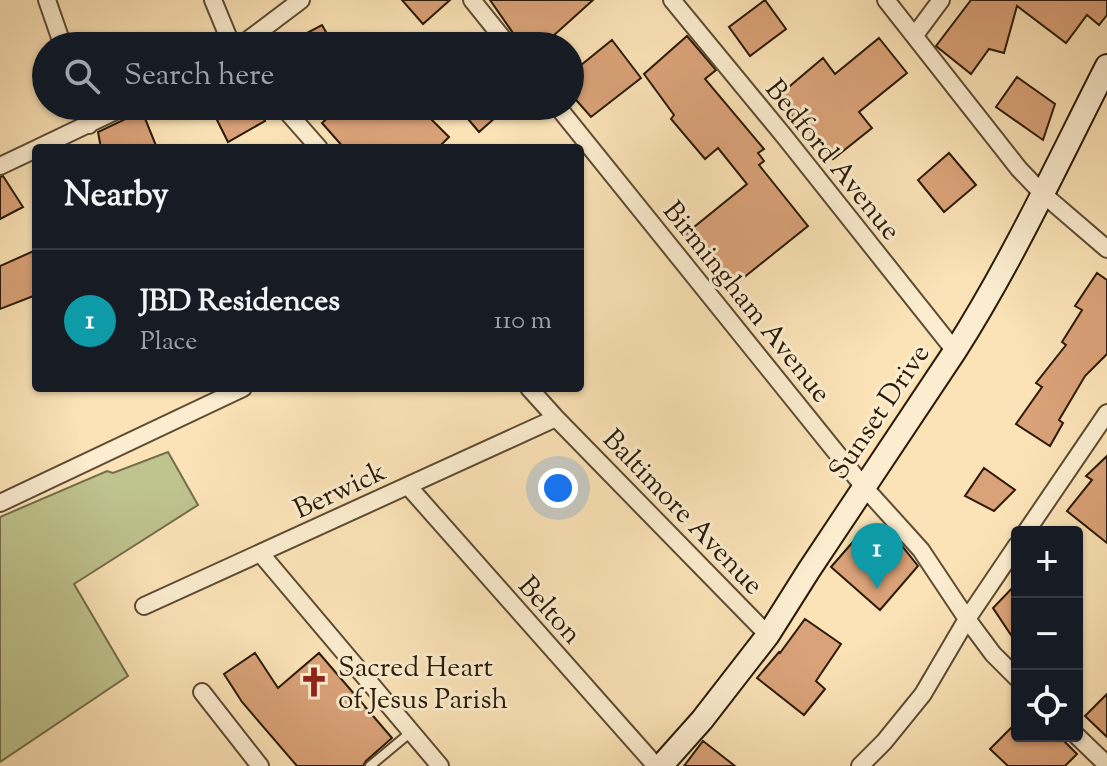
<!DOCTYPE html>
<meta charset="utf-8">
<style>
:root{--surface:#171b24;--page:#242831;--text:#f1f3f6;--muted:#9ea1a6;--line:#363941;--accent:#7c3aed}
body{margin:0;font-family:"Sorts Mill Goudy",serif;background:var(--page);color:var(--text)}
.controls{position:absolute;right:24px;bottom:24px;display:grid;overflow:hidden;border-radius:8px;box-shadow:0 2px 6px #0004}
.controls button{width:72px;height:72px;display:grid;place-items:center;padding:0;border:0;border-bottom:2px solid var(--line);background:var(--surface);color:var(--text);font:40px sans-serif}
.you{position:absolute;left:558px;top:488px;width:28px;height:28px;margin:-20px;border:6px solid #fff;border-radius:50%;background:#1a73e8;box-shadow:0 0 0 12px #1a73e833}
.badge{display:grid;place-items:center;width:52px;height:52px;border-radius:50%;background:var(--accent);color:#fff;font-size:26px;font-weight:700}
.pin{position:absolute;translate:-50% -66px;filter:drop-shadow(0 2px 4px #0008)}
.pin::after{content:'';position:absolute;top:42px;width:28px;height:24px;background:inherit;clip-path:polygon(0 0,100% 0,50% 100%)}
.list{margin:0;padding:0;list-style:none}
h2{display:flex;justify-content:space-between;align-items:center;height:104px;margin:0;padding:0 32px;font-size:34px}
h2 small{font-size:26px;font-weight:400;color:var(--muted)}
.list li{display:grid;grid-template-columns:52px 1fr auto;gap:24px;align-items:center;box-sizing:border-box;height:144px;padding:0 32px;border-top:2px solid var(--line)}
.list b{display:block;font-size:30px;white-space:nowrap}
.list p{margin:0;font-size:26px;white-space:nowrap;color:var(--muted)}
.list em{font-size:26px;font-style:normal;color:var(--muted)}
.icon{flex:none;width:44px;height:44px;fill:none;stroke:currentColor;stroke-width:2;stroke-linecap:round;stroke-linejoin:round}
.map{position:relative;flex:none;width:1107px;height:766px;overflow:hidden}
.search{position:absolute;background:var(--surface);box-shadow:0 2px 6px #0004;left:32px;top:32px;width:552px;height:88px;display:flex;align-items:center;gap:20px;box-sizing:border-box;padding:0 28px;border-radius:44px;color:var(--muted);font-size:30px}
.panel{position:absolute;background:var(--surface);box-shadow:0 2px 6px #0004;left:32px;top:144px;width:552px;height:248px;border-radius:8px}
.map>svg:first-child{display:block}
.green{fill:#bfc38e;stroke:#746e4a;stroke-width:2}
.building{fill:#daa278;stroke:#2a1a07;stroke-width:2}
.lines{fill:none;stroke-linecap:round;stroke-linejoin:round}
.lane-casing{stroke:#5e4c33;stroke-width:12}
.street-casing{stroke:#5e4c33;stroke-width:20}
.secondary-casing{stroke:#2a1a07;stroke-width:26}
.lane{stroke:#fcedd0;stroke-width:8}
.street{stroke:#fcedd0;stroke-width:16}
.secondary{stroke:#fcedd0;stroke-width:22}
.labels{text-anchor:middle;stroke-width:6;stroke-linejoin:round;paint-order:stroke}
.street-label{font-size:28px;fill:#2a1a07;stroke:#fcedd0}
.poi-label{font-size:28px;fill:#2a1a07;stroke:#fcedd0;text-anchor:start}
</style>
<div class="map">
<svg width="1107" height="766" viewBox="0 0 1107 766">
<rect width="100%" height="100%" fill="#fbe3b7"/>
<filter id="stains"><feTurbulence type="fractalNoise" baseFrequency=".0025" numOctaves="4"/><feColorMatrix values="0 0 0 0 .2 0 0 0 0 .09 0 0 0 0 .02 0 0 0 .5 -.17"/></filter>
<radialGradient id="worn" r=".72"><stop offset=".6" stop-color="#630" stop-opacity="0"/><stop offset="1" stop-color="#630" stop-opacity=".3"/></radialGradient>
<!-- green -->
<path class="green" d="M168,452l30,53 -124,79 54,92 -128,86v-245l107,-46 6,2z"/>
<!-- building -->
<path class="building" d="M402,0h48l-27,24z
M490,0h103l-51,46h-20z
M765,0l21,29 -36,27 -21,-29z
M971,0h136v15l-8,10 -12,-10 -21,28 -49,-37 -13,47 -15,-4 -18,25 -35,-28z
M322,25l12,21h-23l-6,-12z
M687,36l29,34 -11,9 59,70 -6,4 6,8 -5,4 49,61 -81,65 -44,-55 64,-52 -29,-36 -13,11 -34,-40 3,-4 -30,-41z
M879,38l28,35 -48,39 13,16 -39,31 -29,-35 -3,3 -24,-30 46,-39 12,16z
M612,40l29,38 -50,39 -21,-24v-19z
M1017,77l38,27 -12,36 -47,-33z
M210,106h44l11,15 -37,21z
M340,106h43l8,9 9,-9h18l31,31 -11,11h-94l-22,-25z
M457,106h30l9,11 -17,15z
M142,111l15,37h-56l-3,-16z
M949,153l27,32 -32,27 -26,-32z
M3,176l20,31 -23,12v-42z
M36,250v45l-36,14v-43z
M1097,273l10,7v74l-22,22 -26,44 4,3 -13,23 -34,-22 26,-37 -6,-4 30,-38 -4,-3 20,-32 -7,-4z
M1107,456v87l-40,-32 25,-31 -6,-4z
M984,468l31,22 -21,21 -29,-15z
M883,527l11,9 24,30 -38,44 -49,-43 34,-39z
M1017,583v61l-24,-36z
M805,619l36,25 -25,37 9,8 -21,26 -47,-37 22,-26 1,1z
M255,653l23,35 41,-35 73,85 -26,23 -3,5h-66l-55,-64 -18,-28z
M1107,694v43l-22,-21z
M1017,722v14h42l18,18 -12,12h-57l-18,-17z
M703,741l32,25h-51z"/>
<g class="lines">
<!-- lane casing -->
<g class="lane-casing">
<path id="lane" d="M370,766l41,-34"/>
</g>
<!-- street casing -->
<g class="street-casing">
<path id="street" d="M47,0l16,46
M213,0l19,46
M472,0l37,46
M672,0l112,136 171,215
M886,0l133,169 24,25 64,55
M915,35l26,-35
M240,46l61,-46
M83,106l6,19
M282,106l37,42
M557,106l307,381 57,63 46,69 26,35 24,24
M38,148l88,-42
M0,166l36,-17
M529,388l27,30 212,217
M408,486l248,280
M0,503l243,-115
M1026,532l81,-119
M261,554l179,212
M144,606l412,-188
M202,692l58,74
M1077,736l30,29
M860,766l24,-24 39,-48 44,-75 50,-74"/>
</g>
<!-- secondary casing -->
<g class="secondary-casing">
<path id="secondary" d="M661,766l41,-46 66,-85 41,-65 146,-219c58,-91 103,-189 152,-285"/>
</g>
<!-- lane -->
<use href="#lane" class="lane"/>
<!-- street -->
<use href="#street" class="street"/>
<!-- secondary -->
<use href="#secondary" class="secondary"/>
</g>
<!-- icons -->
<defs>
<g id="church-bare" transform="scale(2.4)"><path d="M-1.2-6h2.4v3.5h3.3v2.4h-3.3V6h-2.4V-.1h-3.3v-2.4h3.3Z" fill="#8f2418" stroke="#fcedd0" stroke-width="2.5" paint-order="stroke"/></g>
</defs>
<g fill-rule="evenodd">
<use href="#church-bare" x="314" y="682"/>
</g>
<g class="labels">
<!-- street labels -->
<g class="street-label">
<text transform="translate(834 159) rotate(51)" y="10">Bedford Avenue</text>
<text transform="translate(748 301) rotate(51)" y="10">Birmingham Avenue</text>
<text transform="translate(878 411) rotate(-56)" y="10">Sunset Drive</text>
<text transform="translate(339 489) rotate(-25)" y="10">Berwick</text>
<text transform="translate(684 511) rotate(46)" y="10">Baltimore Avenue</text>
<text transform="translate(551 609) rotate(48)" y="10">Belton</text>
</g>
<!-- poi labels -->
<g class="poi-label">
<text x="338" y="676">Sacred Heart<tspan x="338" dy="32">of Jesus Parish</tspan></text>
</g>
</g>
<rect width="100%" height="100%" filter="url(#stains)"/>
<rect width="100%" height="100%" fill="url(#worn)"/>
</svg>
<div class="controls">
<button>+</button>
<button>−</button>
<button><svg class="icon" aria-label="locate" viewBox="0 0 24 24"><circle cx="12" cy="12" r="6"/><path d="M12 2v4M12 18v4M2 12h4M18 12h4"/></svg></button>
</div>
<div class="you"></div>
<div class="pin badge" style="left:877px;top:589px;background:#0f9aa8">1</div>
<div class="search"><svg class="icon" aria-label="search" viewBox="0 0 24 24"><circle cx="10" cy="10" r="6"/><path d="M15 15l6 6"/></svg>Search here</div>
<section class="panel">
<h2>Nearby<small></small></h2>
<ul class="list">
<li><span class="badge" style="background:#0f9aa8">1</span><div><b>JBD Residences</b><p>Place</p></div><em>110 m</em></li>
</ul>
</section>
</div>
